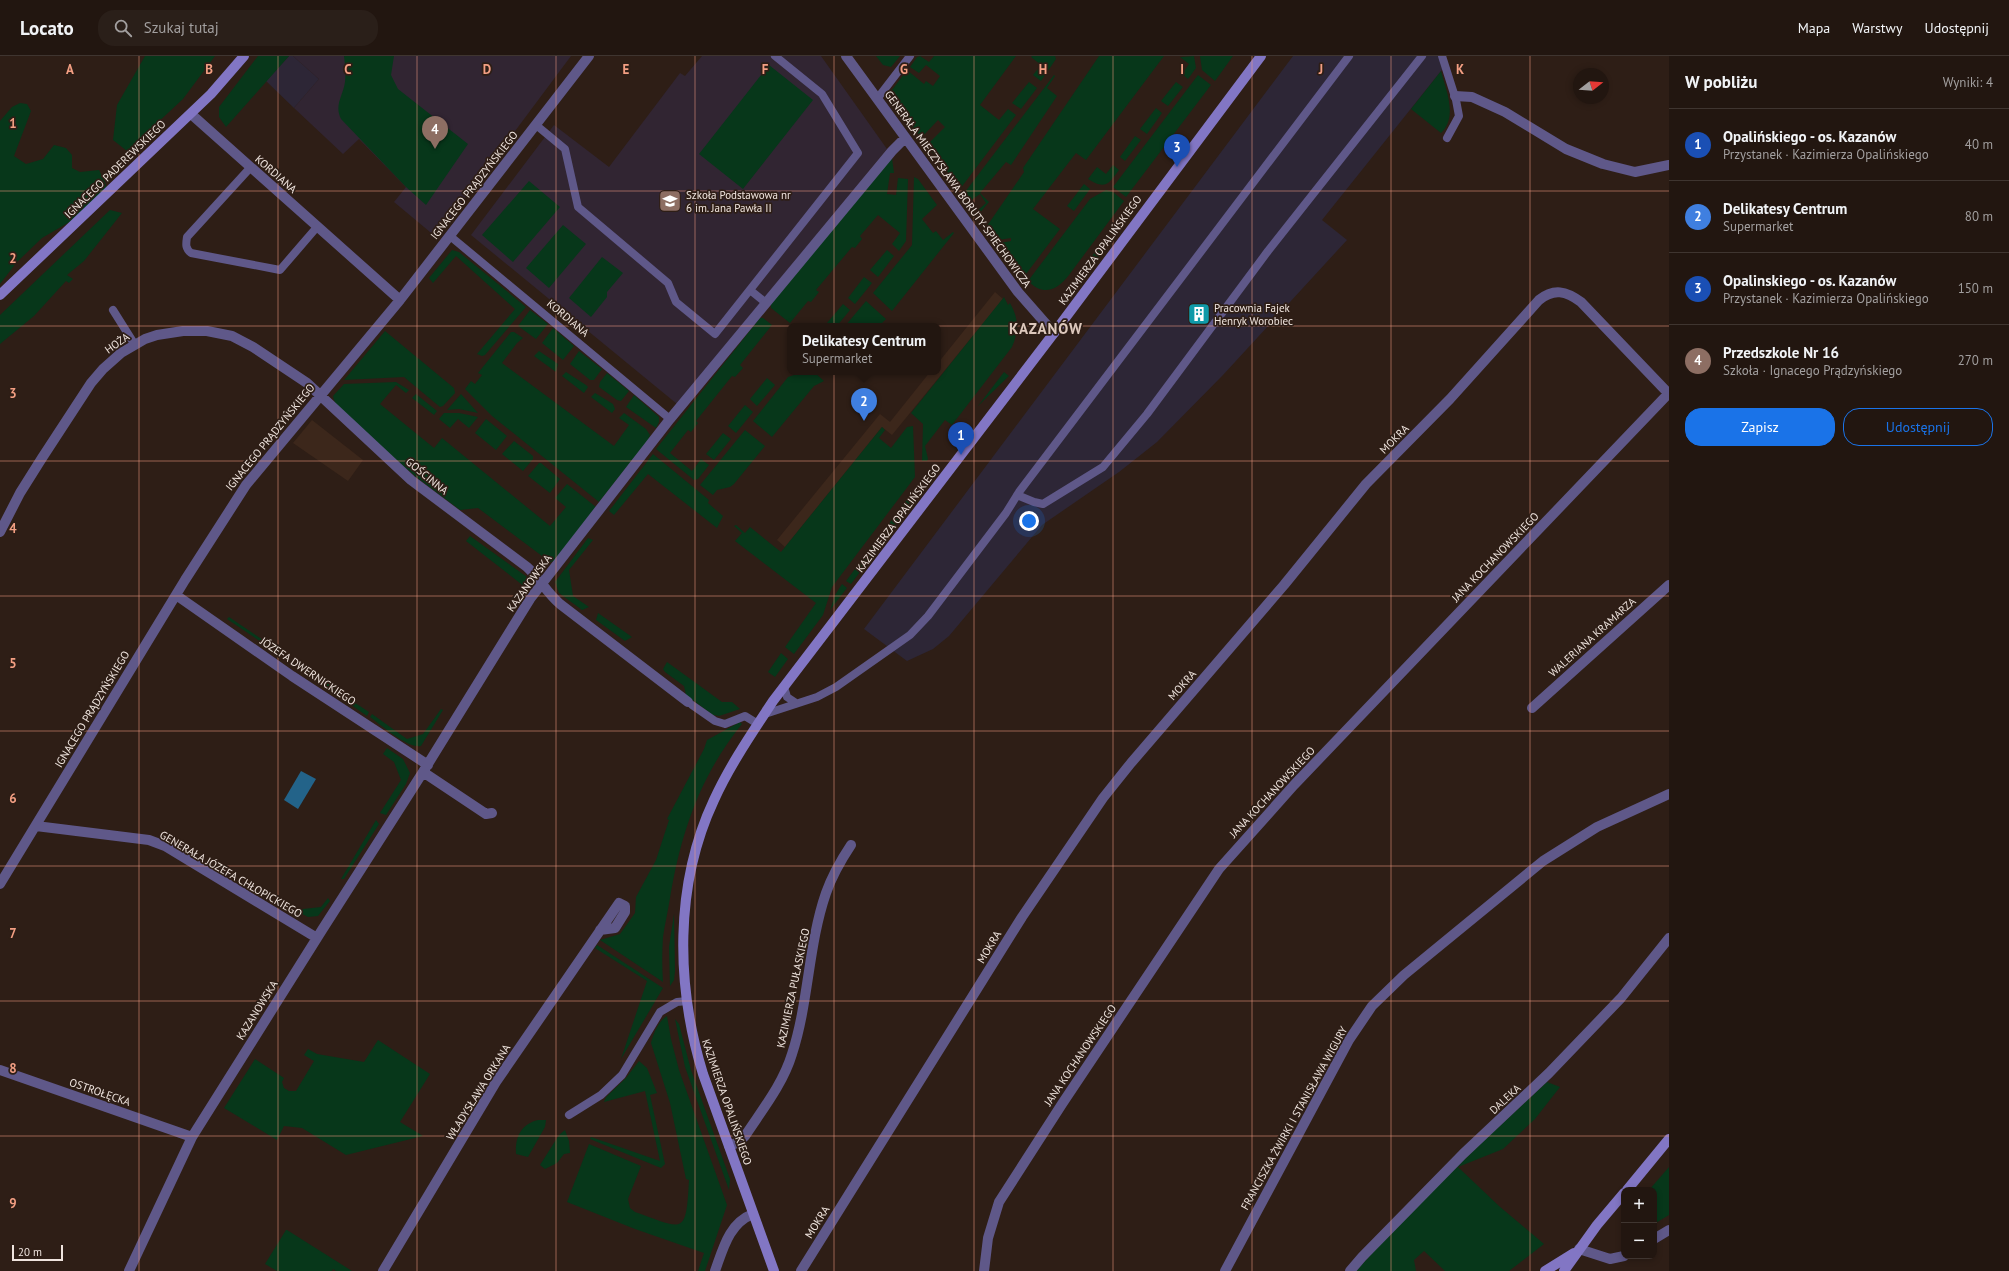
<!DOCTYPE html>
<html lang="pl">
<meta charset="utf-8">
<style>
:root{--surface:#221610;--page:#2a1f19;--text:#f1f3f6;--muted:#a29f9f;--line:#3f3530;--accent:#1a73e8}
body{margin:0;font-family:"PT Sans",sans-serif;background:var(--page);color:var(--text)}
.controls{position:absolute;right:12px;bottom:12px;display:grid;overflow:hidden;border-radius:8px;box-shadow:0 2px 6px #0003}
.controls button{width:36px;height:36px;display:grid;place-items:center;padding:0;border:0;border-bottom:1px solid var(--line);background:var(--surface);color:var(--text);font:20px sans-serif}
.compass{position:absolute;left:1573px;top:12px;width:36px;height:36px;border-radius:50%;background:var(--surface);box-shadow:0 2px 6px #0003;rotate:73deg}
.scale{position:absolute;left:12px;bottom:10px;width:51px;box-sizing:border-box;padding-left:4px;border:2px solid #efe4de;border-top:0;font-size:11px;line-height:14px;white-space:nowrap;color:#efe4de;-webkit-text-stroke:3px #2e1e16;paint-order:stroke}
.you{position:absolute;left:1029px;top:465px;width:14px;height:14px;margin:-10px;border:3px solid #fff;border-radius:50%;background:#1a73e8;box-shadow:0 0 0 6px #1a73e833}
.badge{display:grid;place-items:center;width:26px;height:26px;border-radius:50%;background:var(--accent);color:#fff;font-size:13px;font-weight:700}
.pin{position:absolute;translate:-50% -33px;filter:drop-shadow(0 1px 2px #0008)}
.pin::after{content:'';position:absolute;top:21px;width:14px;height:12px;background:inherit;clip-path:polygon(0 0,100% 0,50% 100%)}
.popup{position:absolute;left:787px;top:267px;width:154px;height:52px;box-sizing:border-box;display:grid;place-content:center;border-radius:8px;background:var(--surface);filter:drop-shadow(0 1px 3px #0005);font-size:13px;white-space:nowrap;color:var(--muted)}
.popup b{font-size:15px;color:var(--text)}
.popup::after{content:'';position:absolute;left:50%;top:100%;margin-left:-8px;border:8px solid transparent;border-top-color:var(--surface)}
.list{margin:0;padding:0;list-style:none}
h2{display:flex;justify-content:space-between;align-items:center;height:52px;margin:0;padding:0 16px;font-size:17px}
h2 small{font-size:13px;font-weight:400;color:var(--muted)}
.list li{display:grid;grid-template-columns:26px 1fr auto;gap:12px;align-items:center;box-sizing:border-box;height:72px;padding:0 16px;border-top:1px solid var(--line)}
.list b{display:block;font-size:15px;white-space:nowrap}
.list p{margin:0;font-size:13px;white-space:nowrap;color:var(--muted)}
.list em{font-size:13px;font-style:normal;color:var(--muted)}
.actions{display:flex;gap:8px;padding:12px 16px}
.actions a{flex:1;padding:9px 0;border:1px solid var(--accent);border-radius:16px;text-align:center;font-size:14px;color:var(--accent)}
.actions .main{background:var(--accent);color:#fff}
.icon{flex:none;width:22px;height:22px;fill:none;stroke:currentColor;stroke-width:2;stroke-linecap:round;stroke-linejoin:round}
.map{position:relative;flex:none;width:1669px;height:1215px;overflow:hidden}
header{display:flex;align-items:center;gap:24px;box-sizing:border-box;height:56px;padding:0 20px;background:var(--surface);border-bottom:1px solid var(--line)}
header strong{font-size:19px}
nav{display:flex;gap:22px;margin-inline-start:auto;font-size:14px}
.search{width:280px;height:36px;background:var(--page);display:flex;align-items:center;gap:10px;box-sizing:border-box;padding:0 14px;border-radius:16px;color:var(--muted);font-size:15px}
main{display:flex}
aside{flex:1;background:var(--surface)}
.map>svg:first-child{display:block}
.built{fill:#3c271b}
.industrial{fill:#2d2636}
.education{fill:#312532}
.green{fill:#07371a}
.water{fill:#236389}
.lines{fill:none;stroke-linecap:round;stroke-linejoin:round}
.lane{stroke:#5f5889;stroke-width:8}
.street{stroke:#5f5889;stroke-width:10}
.secondary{stroke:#8276c4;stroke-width:10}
.grid{fill:none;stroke:#f39f83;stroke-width:1;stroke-opacity:0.55}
.labels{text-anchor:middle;stroke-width:3.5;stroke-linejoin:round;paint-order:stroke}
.street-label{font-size:11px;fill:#efe4de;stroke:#2e1e16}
.poi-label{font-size:11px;fill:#efe4de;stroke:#2e1e16;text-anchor:start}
.district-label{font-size:15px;font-weight:bold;letter-spacing:1px;fill:#ddc8bc;stroke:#2e1e16}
.grid-label{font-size:13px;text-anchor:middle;font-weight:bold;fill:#f39f83;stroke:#2e1e16;stroke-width:3.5;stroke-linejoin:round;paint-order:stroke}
</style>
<header>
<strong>Locato</strong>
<div class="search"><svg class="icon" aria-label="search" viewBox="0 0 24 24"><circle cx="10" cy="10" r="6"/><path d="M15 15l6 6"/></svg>Szukaj tutaj</div>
<nav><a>Mapa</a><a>Warstwy</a><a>Udostępnij</a></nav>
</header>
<main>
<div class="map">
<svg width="1669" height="1215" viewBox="0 0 1669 1215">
<rect width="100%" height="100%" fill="#2e1e16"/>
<!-- built -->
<path class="built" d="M995,236l8,7 -111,136 -10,-8 -97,120 -8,-7 103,-126 10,8 40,-50h8v-9z
M312,364l51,40 -15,21 -55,-38z"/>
<!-- industrial -->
<path class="industrial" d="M289,0h4l26,23 -25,29 -28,-27z
M1293,0h149l3,10 -123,154 25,20 -124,135 -66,67 -38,30 -77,53 -93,111 -16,13 -26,12 -43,-32z"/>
<!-- education -->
<path class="education" d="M293,0h278l-135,181 -42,-35 12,-15 -47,-48 -16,15 -49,-46 25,-29z
M702,0h119l66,93 -210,255 -206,-169 83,-110 55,42 71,-94 5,3z"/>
<!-- green -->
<path class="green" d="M145,0h70l-32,43 -56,52 -14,-11 4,-35z
M258,0h31l-63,71 -7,-10v-10z
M344,0h50l-3,19 7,14 70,55 -42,61 -20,-18 -65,-68c-7,-14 2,-23 4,-37 1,-8 0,-18 -1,-26z
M876,0h24l-9,11 -8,-2z
M920,0l9,6 5,-6h82l-36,49 19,15 9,-11 8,6 -56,74 -33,-44 18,-18 -7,-7 -17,18 -32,-44 18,-24 17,14 2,-3 7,5 7,-10 -14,-11 -7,8 -9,-6 7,-10z
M1032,0h23l1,3 -15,22 -8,-6 8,-10 -10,-8z
M1099,0h65l-78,104 -10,-7 -43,56 27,20 -34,45 -2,1 -24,-32 11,-2v-3l-13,2 -11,-14 37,-54 -1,-4z
M1194,0l2,12 -8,11 -6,-5 7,-10 -9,-7z
M1200,0h33l-18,25 -13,-11z
M769,9l44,35 -70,89 -44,-35z
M1441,15c5,19 17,46 0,62l-30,-24z
M1054,19l1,1 -8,12 10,8 -46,69 -5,-3 -26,31 9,9 -10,12 -2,-3 9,-8 -6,-9 -10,7 -6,-6 1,-3z
M1198,19l13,10 -85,112 -13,-10z
M1029,26l8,6 -16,21 -9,-6z
M1176,26l7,5 -15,19 -7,-5z
M20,47l7,1 4,7 -17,45 12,8 17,-5 11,-14 12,3 6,7v13l8,4 19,-2 6,12 3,11 -18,17 -48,28 -25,24 -17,22v-163l12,-14z
M1156,52l6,5 -15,21 -7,-5z
M1135,80l6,4 -16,21 -5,-4z
M892,102l2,15h-4l-3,21 9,1 2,-17 10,1 -2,62 -7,10 -7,-7 8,-11 -22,-18 -18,21 2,3 -7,9 -3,-1 -36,43 3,2 -8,10 -3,-1 -18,22 -19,-15v-4z
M1113,109l6,5c-10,14 -14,20 -31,9l9,-12 9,7z
M914,121l4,2 19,26 -15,14 11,14 3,-2 7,9 10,-8 1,1 -62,78 -19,-18 39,-48z
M529,125l31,26 -47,55 -31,-27z
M1084,128l6,5 -16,22 -7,-5z
M1106,134l7,2 11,9 -55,74c-12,15 -25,22 -41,6l62,-82z
M110,154l12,3 -38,48 -17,14 6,4 -4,4 -3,-2 -32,35 -34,28v-29z
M563,169l23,19 -37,44 -23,-20z
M1108,179l4,3 -22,30 -5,-3z
M452,194l7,2 67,55 -41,48 -3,1 -5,-2 38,-45 -59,-53 -23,27 -4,-5z
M887,194l7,6 -16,21 -8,-7z
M602,201l21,16 -16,19v5l-16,20 -22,-19z
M864,221l8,6 -17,21 -7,-6z
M1004,241l4,8 2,-2c9,16 9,28 2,44l-60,78 -7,-5 -20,26 3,13 -1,2h-5l1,-37 -12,-11z
M866,245l20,18 -7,7h-34z
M843,248l7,6 -13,16h-6l-4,-3z
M530,254l18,14 -12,15 -18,-13z
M760,262h3l9,7 -32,40 3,3 -8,9 -3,-1 -36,45 2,2 -7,9 -3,-2 -18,23 22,18 9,-12 8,6 -11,14 -4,1 -38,-31z
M553,272l21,18 -11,14 -21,-17z
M385,275l69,57 1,5 -12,13 -3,1 -36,-30 -60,3z
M511,276h3l9,6 -6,5 -15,20 112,83 15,-21 -10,-7 5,-5 22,16 4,6 -2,5 -49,62 -107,-86 -27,-27 6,-8 4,3 7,-9 -4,-2z
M539,295l19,13 -2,8 -22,-16z
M579,295l23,18 -8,11h-4l-20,-16z
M566,316l20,13 2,2 -4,6 -22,-17z
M803,316h11l10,9 -10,5 -42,51 -19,-16 35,-44z
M1004,316l5,4 -31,30z
M607,317l22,18 -8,10 -4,-1 -18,-13 1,-5z
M767,322l8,7 -18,21 -7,-7z
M396,326l13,8 -3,3 -10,-8 -16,19 54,44 8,-10 108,88 16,-19 -11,-9 12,-14 29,23 -42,54 -4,1 -72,-54 -18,2 -45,-34 -68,-59c-7,-7 -12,-11 -14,-21l11,-12z
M595,337l18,11 2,5 -3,4 -21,-16z
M416,338l21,17 -3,4 -22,-17z
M461,338l17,19 -19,-4 -12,1z
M634,339l25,22v5l-3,6 -30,-21z
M745,349l8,7 -17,21 -8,-7z
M444,357h15l19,4 -9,11 -11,-9 -8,9 -11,-9z
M486,363l21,17 -11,14 -21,-17z
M913,370l2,51 -83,110 -9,28 -29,39 -9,-7 31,-44 -81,-62 7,-8 -8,-7 2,-1 9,8 5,-6 31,25 101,-125 3,3 -6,8 12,10 16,-21z
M745,374l20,16 -31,38 -4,3 -13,3 -4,5 -13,-10z
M723,377l8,6 -17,21 -8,-6z
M514,385l19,15v3l-10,12 -21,-17z
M653,398l56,46 -1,3 15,13 -6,12 -69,-54 -34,41 -5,-4z
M539,407h2l19,16 -10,14 -22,-17z
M915,433l-8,20 -56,75 -5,-3z
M470,480l57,41 3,4 -1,4 -4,2 -59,-46z
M588,482l5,2 -24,30 4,26 16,11 -7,3 -23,-17 -4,-11z
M842,528l5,4 -17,22 5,-15z
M598,557l34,24 -7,4 -29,-21z
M229,561l37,25 -2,2 -37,-25z
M781,597l7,6 -13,18 -7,-5z
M667,606l55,40h10l8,7 -21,7 -6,-1 -27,-20 -2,-9 -19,-14 -2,-3z
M305,612l32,22 -2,4 -33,-22z
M349,643l20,13 -2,4 -20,-14z
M441,653l2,1 -22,36c-13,3 -40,-21 -51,-29l2,-3 35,25 16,-5z
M740,666l2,2c-42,52 -61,108 -72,174 -2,13 -5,25 -7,39 -1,15 -1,30 0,45l-63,-42 20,-6 15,-21 1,-16 20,-37 13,-40 -2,-1 37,-70 3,-9z
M387,692l16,11 7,14 -4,11 -20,31 -6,-2 21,-33 -7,-18 -11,-8z
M376,764l3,4 -35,55h-3z
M328,842l2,3 -12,15 -10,1 -14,-7 27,-3z
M674,858l1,57 -1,9 -4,6 -1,-39z
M597,889l66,43 -42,71 26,-78 -52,-33z
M667,960l4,23 8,31 48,135 -22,66h-7l6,-18 -69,-24 -68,-27 22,-58 52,22 -13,33 2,9 5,4c49,17 51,25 54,-32l-3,-1 -16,-76 -19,-60c2,-9 8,-23 16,-27z
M675,963l4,5 12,46 39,109 -1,11 -44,-123z
M378,984l52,34 -30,48 23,14 -77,19 -44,-27 -18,-2 -7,14 -53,-32 31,-49 29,19 -2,4 2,6 5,3h7l18,-30 -10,-6 4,-6 9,5 47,8z
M639,1005l8,7 10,25 -7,2 15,69 -4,4 -71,-29 1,-2 69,24 -15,-70 -41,11 2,-5 20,-19z
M1547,1026l13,5 -25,32 -32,30 -45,18 41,39 45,38 -35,27h-64l-21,-20 -10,9 2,11h-60c60,-67 125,-128 191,-189z
M538,1064h8l-1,7 -17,30 -12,-3c-1,-17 5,-30 22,-34z
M565,1074l4,11 1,12 -6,1 -7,9 -12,6 -5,-4 19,-30z
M1669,1111v48l-15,9v-34h-5z
M286,1174h1l65,41h-16l-3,-2 -1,2h-55l-12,-7z"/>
<!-- water -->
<path class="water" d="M301,715l15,8 -18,30 -14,-9z"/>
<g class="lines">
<!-- lane -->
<path class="lane" d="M1442,0l14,44 3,16 -12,22
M877,43l33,-43
M536,69l29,24 13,58 90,76 8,19 39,32 143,-181 -36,-59 -47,-38
M250,112l-63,69c-1,7 -2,11 4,16l89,17 37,-43
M450,180l220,183
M750,234l16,13
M113,254l22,35
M1017,439l17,7 9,2 60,-37 44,-53 121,-163 154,-195
M784,631l3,10 9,6
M692,649l23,16 10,3 20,-8 13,8
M765,658l52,-17 19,-10 74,-52 18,-19 78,-103 13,-21 330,-436
M569,1059l32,-20 21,-20 38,-63 17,-10 10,-1"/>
<!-- street -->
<path class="street" d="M846,0l172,236 36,41
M1455,40l17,1 33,15 61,37 37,15 32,8 34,-7
M191,58l209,186
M0,476l20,-39 22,-35 49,-75 12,-14 18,-16 24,-14 12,-4 26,-4h24l25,5 21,11 54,36 104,97 116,87c13,12 20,26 33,37l128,98
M176,539l116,81 136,89
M1532,652l137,-123
M423,716l63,42 6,-1
M36,770l113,14 16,6 152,92
M0,828l185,-304 61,-95 154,-185 189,-244
M0,1014l192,67
M729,1090l10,-4 6,-6c17,-26 38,-52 47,-82 17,-52 16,-109 34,-161 6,-17 15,-33 25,-48
M1654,1183l15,-9
M1579,1193l31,10 14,-3
M129,1215l63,-134 130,-207 101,-158 107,-173 140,-180 222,-268 13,-13
M383,1215l113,-189 123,-179 6,3v6l-10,16 -15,2
M715,1215c8,-22 14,-48 38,-57
M801,1215l221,-354 81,-119 28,-35 153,-178 82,-101 84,-85 89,-99c15,-12 27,-9 42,2l88,92
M984,1215l4,-33 11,-36 63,-98 157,-235 75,-84 375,-392
M1225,1215l124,-231 23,-34 32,-31 139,-114 54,-34 72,-33
M1350,1215l12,-14 101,-103 86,-81 72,-75 48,-60"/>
<!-- secondary -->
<path class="secondary" d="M0,239l211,-201 33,-38
M1627,1134l42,-51
M774,1215l-71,-197c-27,-88 -29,-189 11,-274 16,-35 38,-67 59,-99l281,-368 207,-277
M1545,1215l29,-18
M1564,1215l33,-46 27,-32"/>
</g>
<!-- grid -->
<path class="grid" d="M139,0v1215M278,0v1215M417,0v1215M556,0v1215M695,0v1215M834,0v1215M974,0v1215M1113,0v1215M1252,0v1215M1391,0v1215M1530,0v1215M0,135h1669M0,270h1669M0,405h1669M0,540h1669M0,675h1669M0,810h1669M0,945h1669M0,1080h1669"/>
<!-- icons -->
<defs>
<g id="school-square" transform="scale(1.15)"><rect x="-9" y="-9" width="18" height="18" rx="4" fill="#8d6e63" stroke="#2e1e16"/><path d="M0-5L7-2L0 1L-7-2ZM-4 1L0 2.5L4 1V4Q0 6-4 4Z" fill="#fff"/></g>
<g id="building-square" transform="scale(1.15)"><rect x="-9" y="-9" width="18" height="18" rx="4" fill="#0f9aa8" stroke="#2e1e16"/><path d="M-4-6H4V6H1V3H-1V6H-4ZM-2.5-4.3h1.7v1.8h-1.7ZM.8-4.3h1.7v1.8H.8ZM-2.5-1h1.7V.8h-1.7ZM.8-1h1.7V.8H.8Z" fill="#fff"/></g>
</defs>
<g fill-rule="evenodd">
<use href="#school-square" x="670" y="145"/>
<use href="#building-square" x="1199" y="258"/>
</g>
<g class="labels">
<!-- street labels -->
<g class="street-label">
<text transform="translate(115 113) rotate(-44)" y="4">IGNACEGO PADEREWSKIEGO</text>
<text transform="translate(276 118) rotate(41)" y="4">KORDIANA</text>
<text transform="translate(474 129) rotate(-52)" y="4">IGNACEGO PRĄDZYŃSKIEGO</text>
<text transform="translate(958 133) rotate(54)" y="4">GENERAŁA MIECZYSŁAWA BORUTY-SPIECHOWICZA</text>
<text transform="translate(1100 194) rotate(-54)" y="4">KAZIMIERZA OPALIŃSKIEGO</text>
<text transform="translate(568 262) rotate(40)" y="4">KORDIANA</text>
<text transform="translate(117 287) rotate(-35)" y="4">HOŻA</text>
<text transform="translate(270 381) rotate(-51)" y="4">IGNACEGO PRĄDZYŃSKIEGO</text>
<text transform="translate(1394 383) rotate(-45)" y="4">MOKRA</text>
<text transform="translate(427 420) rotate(39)" y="4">GOŚCINNA</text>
<text transform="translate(898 462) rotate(-53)" y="4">KAZIMIERZA OPALIŃSKIEGO</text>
<text transform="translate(1495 501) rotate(-46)" y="4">JANA KOCHANOWSKIEGO</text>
<text transform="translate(529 527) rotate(-54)" y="4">KAZANOWSKA</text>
<text transform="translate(1592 581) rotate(-42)" y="4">WALERIANA KRAMARZA</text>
<text transform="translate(308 615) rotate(34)" y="4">JÓZEFA DWERNICKIEGO</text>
<text transform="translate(1182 629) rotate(-49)" y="4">MOKRA</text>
<text transform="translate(92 653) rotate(-59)" y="4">IGNACEGO PRĄDZYŃSKIEGO</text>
<text transform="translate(1272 736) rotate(-47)" y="4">JANA KOCHANOWSKIEGO</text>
<text transform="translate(231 818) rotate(30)" y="4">GENERAŁA JÓZEFA CHŁOPICKIEGO</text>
<text transform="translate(989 891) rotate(-59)" y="4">MOKRA</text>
<text transform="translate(793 932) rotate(-78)" y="4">KAZIMIERZA PUŁASKIEGO</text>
<text transform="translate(257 954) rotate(-58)" y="4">KAZANOWSKA</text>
<text transform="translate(1080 999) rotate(-56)" y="4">JANA KOCHANOWSKIEGO</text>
<text transform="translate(100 1036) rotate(19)" y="4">OSTROŁĘCKA</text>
<text transform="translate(478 1036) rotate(-58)" y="4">WŁADYSŁAWA ORKANA</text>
<text transform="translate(1505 1043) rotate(-43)" y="4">DALEKA</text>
<text transform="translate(727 1046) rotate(71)" y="4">KAZIMIERZA OPALIŃSKIEGO</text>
<text transform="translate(1294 1062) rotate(-61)" y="4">FRANCISZKA ŻWIRKI I STANISŁAWA WIGURY</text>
<text transform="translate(817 1166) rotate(-58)" y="4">MOKRA</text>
</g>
<!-- poi labels -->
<g class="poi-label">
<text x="686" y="143">Szkoła Podstawowa nr<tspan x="686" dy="13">6 im. Jana Pawła II</tspan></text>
<text x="1214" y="256">Pracownia Fajek<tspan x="1214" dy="13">Henryk Worobiec</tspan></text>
</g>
<!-- district labels -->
<g class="district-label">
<text x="1046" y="278">KAZANÓW</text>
</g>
</g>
<g class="grid-label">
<text x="70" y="18">A</text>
<text x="209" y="18">B</text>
<text x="348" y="18">C</text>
<text x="487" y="18">D</text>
<text x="626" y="18">E</text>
<text x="765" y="18">F</text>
<text x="904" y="18">G</text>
<text x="1043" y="18">H</text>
<text x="1182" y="18">I</text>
<text x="1321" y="18">J</text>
<text x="1460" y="18">K</text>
<text x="13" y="72">1</text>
<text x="13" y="207">2</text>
<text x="13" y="342">3</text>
<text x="13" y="477">4</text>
<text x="13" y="612">5</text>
<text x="13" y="747">6</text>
<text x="13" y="882">7</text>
<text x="13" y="1017">8</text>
<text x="13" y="1152">9</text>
</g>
</svg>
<div class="controls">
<button>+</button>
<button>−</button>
</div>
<svg class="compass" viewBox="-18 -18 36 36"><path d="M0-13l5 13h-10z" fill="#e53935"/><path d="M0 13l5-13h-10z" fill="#a29f9f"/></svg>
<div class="scale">20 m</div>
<div class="you"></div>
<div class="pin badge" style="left:961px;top:399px;background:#1a4fb4">1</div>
<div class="pin badge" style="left:864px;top:365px;background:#3f7fe0">2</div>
<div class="popup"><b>Delikatesy Centrum</b>Supermarket</div>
<div class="pin badge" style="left:1177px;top:111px;background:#1a4fb4">3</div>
<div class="pin badge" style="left:435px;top:93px;background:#8d6e63">4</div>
</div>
<aside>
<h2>W pobliżu<small>Wyniki: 4</small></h2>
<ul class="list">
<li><span class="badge" style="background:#1a4fb4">1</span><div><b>Opalińskiego - os. Kazanów</b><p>Przystanek · Kazimierza Opalińskiego</p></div><em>40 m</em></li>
<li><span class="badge" style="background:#3f7fe0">2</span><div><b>Delikatesy Centrum</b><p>Supermarket</p></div><em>80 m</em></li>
<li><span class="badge" style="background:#1a4fb4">3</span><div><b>Opalinskiego - os. Kazanów</b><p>Przystanek · Kazimierza Opalińskiego</p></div><em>150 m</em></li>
<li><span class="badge" style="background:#8d6e63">4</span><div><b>Przedszkole Nr 16</b><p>Szkoła · Ignacego Prądzyńskiego</p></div><em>270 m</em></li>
</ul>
<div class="actions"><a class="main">Zapisz</a><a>Udostępnij</a></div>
</aside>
</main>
